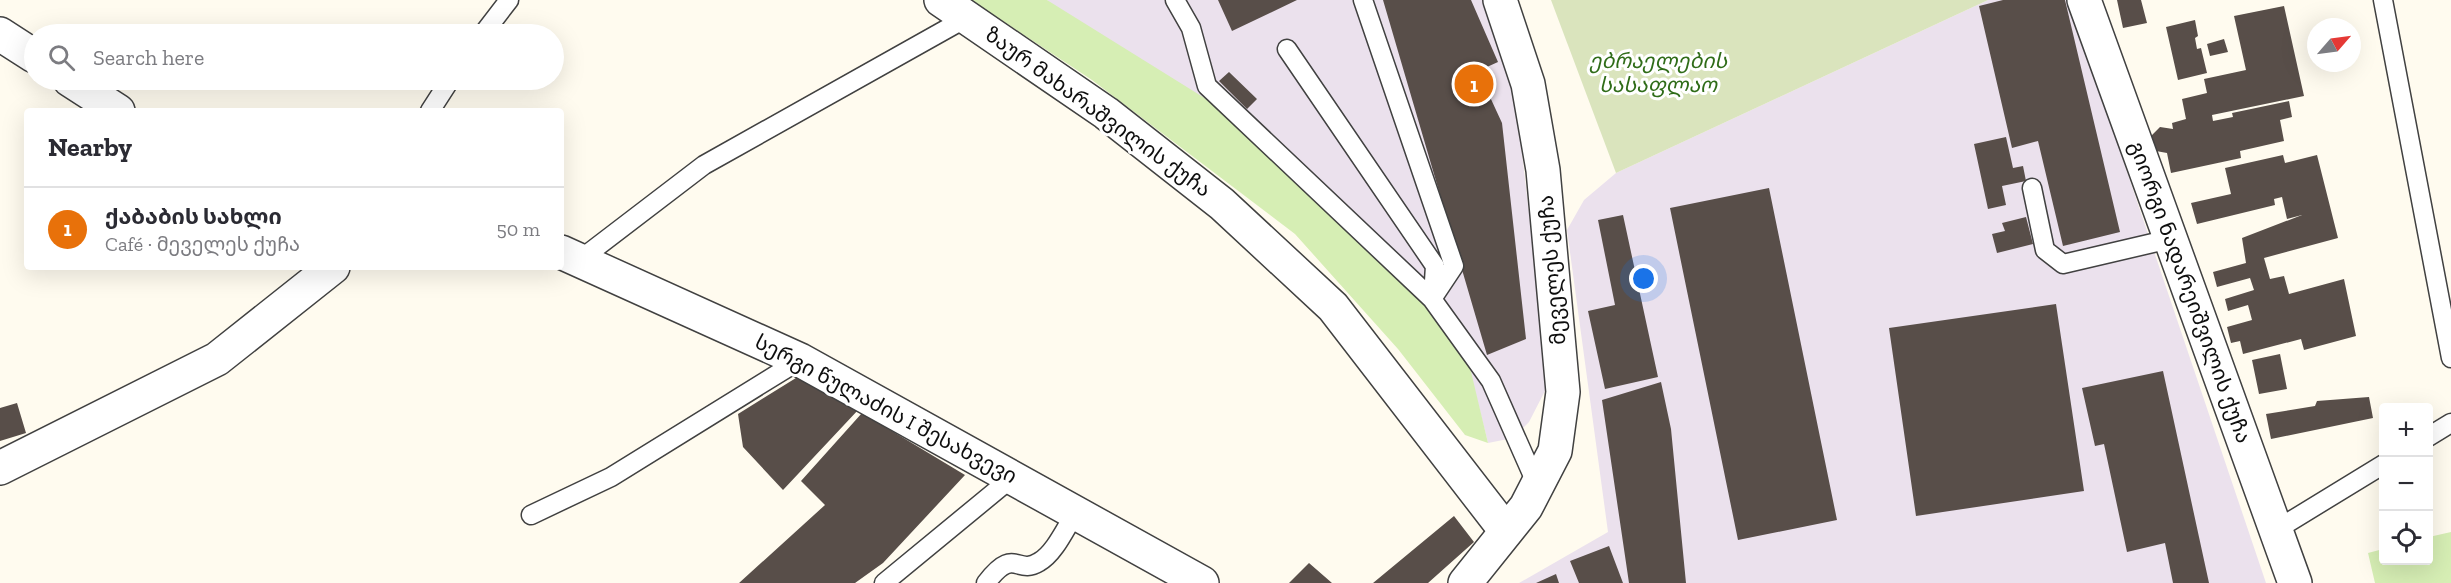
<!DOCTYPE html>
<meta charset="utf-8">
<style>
:root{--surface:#fff;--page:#f7f7f7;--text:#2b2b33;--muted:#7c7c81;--line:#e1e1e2;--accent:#cb182d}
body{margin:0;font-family:"Zilla Slab","Noto Sans Georgian",serif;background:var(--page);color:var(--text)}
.controls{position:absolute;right:18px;bottom:18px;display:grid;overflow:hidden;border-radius:6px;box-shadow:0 6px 24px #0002}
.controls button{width:54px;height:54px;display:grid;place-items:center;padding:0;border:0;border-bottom:2px solid var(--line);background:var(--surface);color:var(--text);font:30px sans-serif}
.compass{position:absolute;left:2307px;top:18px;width:54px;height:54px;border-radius:50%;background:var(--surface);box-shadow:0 6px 24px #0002;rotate:62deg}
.you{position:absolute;left:1644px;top:279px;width:21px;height:21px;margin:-15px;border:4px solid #fff;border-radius:50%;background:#1a73e8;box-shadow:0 0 0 9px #1a73e833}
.badge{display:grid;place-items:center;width:39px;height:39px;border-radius:50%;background:var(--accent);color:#fff;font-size:20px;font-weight:700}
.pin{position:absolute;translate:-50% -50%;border:3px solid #fff;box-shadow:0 2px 6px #0006}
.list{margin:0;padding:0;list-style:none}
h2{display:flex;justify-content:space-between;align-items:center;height:78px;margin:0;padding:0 24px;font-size:26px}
h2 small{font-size:20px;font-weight:400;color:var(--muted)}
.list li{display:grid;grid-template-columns:39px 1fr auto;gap:18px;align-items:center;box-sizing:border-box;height:84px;padding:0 24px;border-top:2px solid var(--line)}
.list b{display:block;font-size:22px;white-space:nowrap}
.list p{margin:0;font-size:20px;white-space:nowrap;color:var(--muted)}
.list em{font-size:20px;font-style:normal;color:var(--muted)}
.icon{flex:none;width:33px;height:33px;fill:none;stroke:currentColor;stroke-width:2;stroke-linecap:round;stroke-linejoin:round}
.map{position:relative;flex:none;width:2451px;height:583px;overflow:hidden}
.search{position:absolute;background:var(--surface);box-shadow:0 6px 24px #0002;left:24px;top:24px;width:540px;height:66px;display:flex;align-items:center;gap:15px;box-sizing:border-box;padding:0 21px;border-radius:33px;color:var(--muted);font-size:22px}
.panel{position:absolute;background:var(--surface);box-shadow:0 6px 24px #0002;left:24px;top:108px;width:540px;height:162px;border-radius:6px}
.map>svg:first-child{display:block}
.industrial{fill:#ebe1ed}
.green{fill:#d6eeb4}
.cemetery{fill:#dae4bd}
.building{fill:#584e49}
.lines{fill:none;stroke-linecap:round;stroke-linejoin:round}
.service-casing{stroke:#414141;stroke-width:21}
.minor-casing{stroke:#414141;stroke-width:36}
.tertiary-casing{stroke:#414141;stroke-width:36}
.service{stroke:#fff;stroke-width:18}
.minor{stroke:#fff;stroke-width:33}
.tertiary{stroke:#fff;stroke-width:33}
.labels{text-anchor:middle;stroke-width:6;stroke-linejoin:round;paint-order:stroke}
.park-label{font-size:21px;font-style:italic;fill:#2f6c18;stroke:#fff}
.street-label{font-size:21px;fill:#0e0e0e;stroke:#fff}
</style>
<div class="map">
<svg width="2451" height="583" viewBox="0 0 2451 583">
<rect width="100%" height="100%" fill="#fffbef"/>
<!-- industrial -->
<path class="industrial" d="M1047,0h438l30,94 34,289 -20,39 -16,16 -25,5 -21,-84z
M1988,0h81l197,583h-747l89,-51 -41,-302 17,-30 32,-27z"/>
<!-- green -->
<path class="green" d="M971,0h76l172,107 166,149 83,103 20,84 -23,-8 -67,-86 -103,-115 -203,-154z
M2451,532v51h-76l-7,-30 15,-4 1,11h44l1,-23z"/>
<!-- cemetery -->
<path class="cemetery" d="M1551,0h437l-372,173z"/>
<!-- building -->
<path class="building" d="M1218,0h79l-65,31z
M1383,0h88l27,62 -20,9 24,52 24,216 -39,16z
M2003,0h62l55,232 -57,14 -25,-105 -26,7 -33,-142z
M2117,0h24l6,23 -24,5z
M2284,6l20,90 -92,19 1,6 20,-4 -1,-4 57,-12 3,16 -12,3 4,21 -44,10 1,7 -70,15 -4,-20 -11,-2 -5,-15 9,-9 13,2 -1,-6 14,-4 -4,-20 25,-6 -3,-14 42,-9 -12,-54z
M2195,20l3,16 -3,2 2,11 4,-1 6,25 -29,7 -12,-53z
M2224,39l4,13 -18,4 -3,-12z
M1229,72l28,27 -10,10 -28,-28z
M2006,137l7,31 10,-2 3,15 -24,5 4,19 -18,4 -14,-65z
M2283,155l2,8 32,-8 21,83 -74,20 6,21 14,-3 5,18 55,-15 12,57 -52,14 -3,-11 -58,15 -3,-13 -9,2 -4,-16 25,-7 -4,-15 -20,6 -3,-12 29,-9 -4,-12 -33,9 -4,-15 33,-9 -4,-25 60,-23 -15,4 -5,-22 -8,2 1,6 -78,19 -6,-21 40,-9 -6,-26z
M1769,188l68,332 -99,20 -68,-332z
M1623,215l35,162 -53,12 -17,-78 27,-6 -17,-85z
M2026,217l7,27 -36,9 -5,-19 13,-3 -3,-8z
M2056,304l28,187 -168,25 -27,-188z
M2280,354l7,35 -28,5 -7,-34z
M2163,371l36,166 10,46h-36l-8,-40 -38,9 -23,-108 -9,2 -13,-58z
M804,373l55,36 -76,81 -40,-43 -5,-33z
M1661,382l10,47 15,154h-57l-27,-183z
M2369,397l4,21 -102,21 -5,-25 49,-8 2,-5z
M17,403l9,30 -26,8v-33z
M862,413l103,62 -82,88 -28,20h-116l86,-78 -24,-24z
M1454,516l20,26 -46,41h-55z
M1609,546l14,37h-44l-9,-22z
M1309,563l23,20h-43z
M1556,574l3,9h-23z"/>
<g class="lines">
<!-- service casing -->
<g class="service-casing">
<path id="service" d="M1175,0l16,28 16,58 225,213 59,82 46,104
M1363,0l91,266 -22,33
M2383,0l68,358
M483,34l26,-34
M1287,49l148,217 -2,30
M430,111l20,-31
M2032,188l13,62 18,14 107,-25
M581,259l123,-94 264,-148
M2428,437l23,-14
M531,515l80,-38 189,-117
M2276,530l108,-66
M884,583l130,-107
M986,583c29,-38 30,-7 53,-21 16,-9 27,-35 37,-50"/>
</g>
<!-- minor casing -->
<g class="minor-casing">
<path id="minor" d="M941,0l165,113 116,91 111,103 173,224
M2084,0l211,583
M0,34l34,22
M70,80l48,31
M561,252l239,108 402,223
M0,468l217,-109 116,-92"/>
</g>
<!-- tertiary casing -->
<g class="tertiary-casing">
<path id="tertiary" d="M1465,583l61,-76 29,-56 8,-59 -20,-222 -15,-86 -28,-84"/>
</g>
<!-- service -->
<use href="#service" class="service"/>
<!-- minor -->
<use href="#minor" class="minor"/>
<!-- tertiary -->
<use href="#tertiary" class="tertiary"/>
</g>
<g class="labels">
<!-- park labels -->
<g class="park-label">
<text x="1658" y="68">ებრაელების<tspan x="1658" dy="24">სასაფლაო</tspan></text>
</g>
<!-- street labels -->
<g class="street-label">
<text transform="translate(1098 112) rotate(36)" y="7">ზაურ მახარაშვილის ქუჩა</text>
<text transform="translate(1552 270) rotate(-95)" y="7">მეველეს ქუჩა</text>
<text transform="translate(2190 292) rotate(70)" y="7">გიორგი ნადარეიშვილის ქუჩა</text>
<text transform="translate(886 409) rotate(28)" y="7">სერგი წულაძის I შესახვევი</text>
</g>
</g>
</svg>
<div class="controls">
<button>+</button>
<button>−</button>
<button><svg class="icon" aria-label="locate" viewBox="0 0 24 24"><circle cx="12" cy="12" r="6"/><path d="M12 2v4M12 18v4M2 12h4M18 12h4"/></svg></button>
</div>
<svg class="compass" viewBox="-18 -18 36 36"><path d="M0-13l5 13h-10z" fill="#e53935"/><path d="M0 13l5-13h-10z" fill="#7c7c81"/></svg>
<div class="you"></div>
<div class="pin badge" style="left:1474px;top:84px;background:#e8710a">1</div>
<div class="search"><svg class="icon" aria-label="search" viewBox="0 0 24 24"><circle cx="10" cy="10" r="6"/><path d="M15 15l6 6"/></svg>Search here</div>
<section class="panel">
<h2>Nearby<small></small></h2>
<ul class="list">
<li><span class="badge" style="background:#e8710a">1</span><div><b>ქაბაბის სახლი</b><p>Café · მეველეს ქუჩა</p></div><em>50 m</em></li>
</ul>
</section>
</div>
